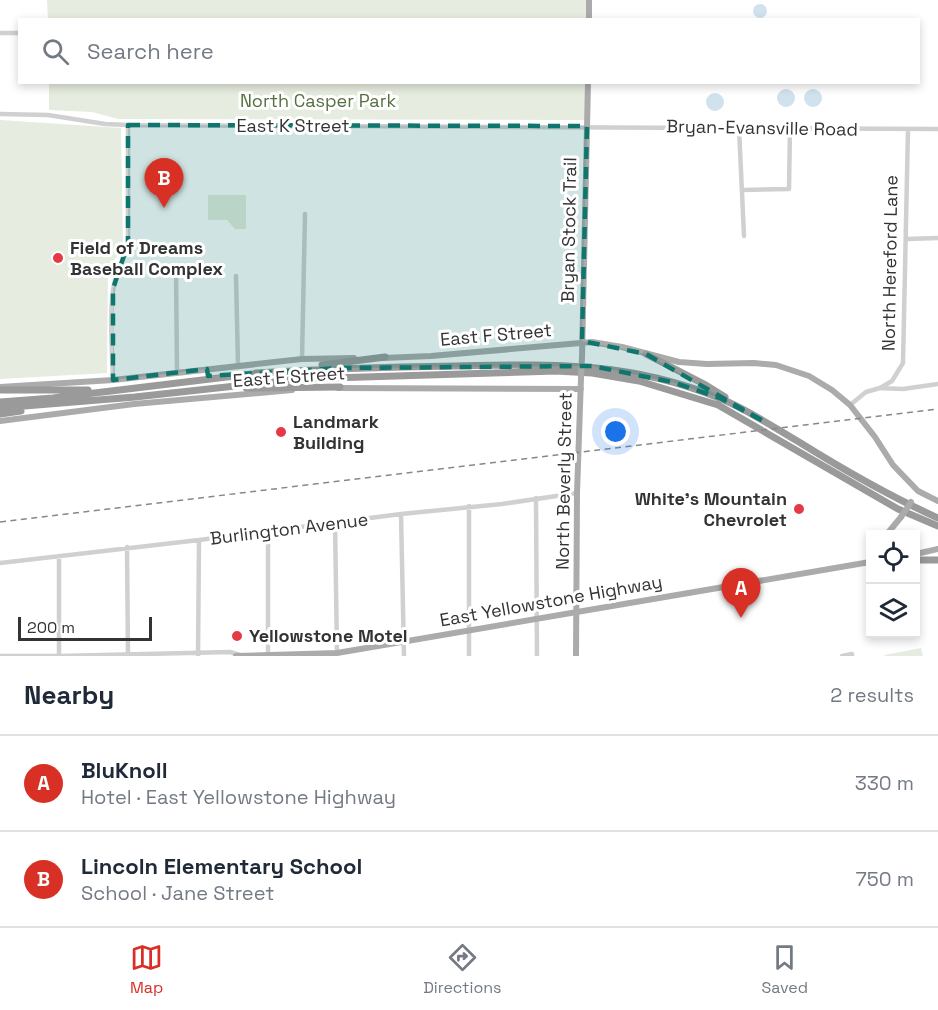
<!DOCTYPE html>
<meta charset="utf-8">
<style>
:root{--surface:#fff;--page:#f6f6f7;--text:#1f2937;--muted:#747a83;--line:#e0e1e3;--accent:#d93025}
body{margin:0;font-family:"Space Grotesk",sans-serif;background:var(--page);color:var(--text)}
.controls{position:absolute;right:18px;bottom:18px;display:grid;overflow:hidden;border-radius:0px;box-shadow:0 3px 9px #0003}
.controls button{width:54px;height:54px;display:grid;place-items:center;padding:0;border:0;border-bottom:2px solid var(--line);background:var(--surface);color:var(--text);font:30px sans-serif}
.scale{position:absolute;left:18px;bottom:15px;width:134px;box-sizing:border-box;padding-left:6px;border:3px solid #333;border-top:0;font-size:16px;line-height:21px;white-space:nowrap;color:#333;-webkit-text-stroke:4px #fff;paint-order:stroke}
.you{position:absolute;left:616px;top:432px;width:21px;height:21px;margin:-15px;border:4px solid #fff;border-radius:50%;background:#1a73e8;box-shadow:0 0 0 9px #1a73e833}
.badge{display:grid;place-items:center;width:39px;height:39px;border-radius:50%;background:var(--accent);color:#fff;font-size:20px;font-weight:700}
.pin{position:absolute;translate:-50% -50px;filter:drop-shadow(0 2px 3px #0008)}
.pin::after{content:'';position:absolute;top:32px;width:21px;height:18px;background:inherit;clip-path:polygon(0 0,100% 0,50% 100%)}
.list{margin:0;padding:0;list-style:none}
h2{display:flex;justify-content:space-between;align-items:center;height:78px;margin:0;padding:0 24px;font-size:26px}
h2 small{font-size:20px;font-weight:400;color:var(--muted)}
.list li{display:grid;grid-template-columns:39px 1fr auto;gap:18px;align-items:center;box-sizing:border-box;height:96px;padding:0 24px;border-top:2px solid var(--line)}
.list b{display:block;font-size:22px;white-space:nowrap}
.list p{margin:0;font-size:20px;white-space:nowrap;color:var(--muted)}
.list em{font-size:20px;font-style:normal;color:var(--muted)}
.icon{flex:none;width:33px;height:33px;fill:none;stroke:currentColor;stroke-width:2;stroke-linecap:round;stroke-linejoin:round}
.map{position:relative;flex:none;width:938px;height:656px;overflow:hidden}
.search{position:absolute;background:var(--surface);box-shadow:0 3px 9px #0003;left:18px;right:18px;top:18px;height:66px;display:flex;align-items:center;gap:15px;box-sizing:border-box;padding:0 21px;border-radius:0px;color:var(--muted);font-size:22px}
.sheet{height:270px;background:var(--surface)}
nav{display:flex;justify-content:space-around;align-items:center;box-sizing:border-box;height:84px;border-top:2px solid var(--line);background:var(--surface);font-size:16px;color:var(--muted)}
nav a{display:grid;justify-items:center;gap:3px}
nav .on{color:var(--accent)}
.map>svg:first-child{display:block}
.green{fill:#e6ecdf}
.water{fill:#cfe2ee}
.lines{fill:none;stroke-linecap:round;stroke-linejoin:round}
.minor{stroke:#d0d0d0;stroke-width:4.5}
.major{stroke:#ababab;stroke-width:6}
.highway{stroke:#9a9a9a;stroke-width:7}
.rail{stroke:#888;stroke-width:1.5;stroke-dasharray:6 4.5;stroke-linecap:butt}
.major-bridge{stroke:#ababab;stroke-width:6}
.marked{fill:#0f766e;fill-opacity:0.2;stroke:#0f766e;stroke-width:4.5;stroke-dasharray:12 8;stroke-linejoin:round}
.poi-dot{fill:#e63946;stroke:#fff;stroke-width:2}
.labels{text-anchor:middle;stroke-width:6;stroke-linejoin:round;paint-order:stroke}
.park-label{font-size:18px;fill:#56703f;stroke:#fff}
.street-label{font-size:18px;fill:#333;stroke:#fff}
.poi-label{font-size:18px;font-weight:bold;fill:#333;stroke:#fff;text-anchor:start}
</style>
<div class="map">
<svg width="938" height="656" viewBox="0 0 938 656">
<rect width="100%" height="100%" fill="#fff"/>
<!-- green -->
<path class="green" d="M47,0h540v19l-539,1z
M49,83h537v37l-468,-1 -26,-7 -43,-2z
M0,120l121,8 2,120 -15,21 -1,104 -107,6z
M208,195h37l1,1v33h-11l-8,-9h-19z
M921,648l2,8h-39l1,-1z"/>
<!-- water -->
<path class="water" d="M753 11a7 7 0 1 1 14 0a7 7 0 1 1-14 0Z
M777 98a9 9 0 1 1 18 0a9 9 0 1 1-18 0Z
M804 98a9 9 0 1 1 18 0a9 9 0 1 1-18 0Z
M706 102a9 9 0 1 1 18 0a9 9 0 1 1-18 0Z"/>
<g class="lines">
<!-- minor -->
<path class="minor" d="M0,33h20
M0,114l48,1 57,9 23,1 810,4
M739,128l5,108
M742,190l47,-1 1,-61
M906,239l32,-1
M176,267l1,106
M236,276l2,89
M302,359l3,-145
M113,380c-1,-28 -4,-70 1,-96 3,-15 12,-26 14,-41v-118
M880,388l23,1 35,-5
M850,405l16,-13 14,-4 12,-7 11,-18 5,-234
M536,498l1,158
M469,506v150
M401,514l3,142
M335,522l2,131
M127,547l1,109
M0,563l199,-23 202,-26 101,-10 75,-11
M268,654v-124
M0,656h59
M59,656v-100
M60,656l170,-4 10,3
M198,656l1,-116
M842,656l10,-2v2"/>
<!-- major -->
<path class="major" d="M589,20v-20
M582,357l6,-275
M383,358l48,-2 161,-14 30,5 57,15 28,2 47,-1 22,2 33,11 23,14 18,15 25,32 18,28 25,26 20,10
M0,387l113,-7 189,-21 52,-1
M338,388l243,1
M0,421l134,-17 158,-14
M887,534l14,-17
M916,554l22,-5
M236,656l101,-3 533,-91
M576,656l1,-163 4,-115"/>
<!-- highway -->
<path class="highway" d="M646,354l58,30 21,13
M322,365l63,-8
M256,373c67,-4 133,-6 200,-7 94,-2 173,-5 263,32 28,11 54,29 80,44 45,28 90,54 139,76
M246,388l94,-1
M0,390h88
M0,402l53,-4 207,-25
M0,408l135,-11 164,-18 257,-8 36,2 47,8 79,24 180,104 40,17
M0,414l21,-3
M916,560h22"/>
<!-- rail -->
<path class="rail" d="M0,522l938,-113"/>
<!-- major-bridge -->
<path class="major-bridge" d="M581,378l1,-21
M901,517l10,-15"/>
</g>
<!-- marked area -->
<path class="marked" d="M128,125l459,1 -5,215 64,13 119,68 -45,-24 -48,-16 -80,-16 -250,2 -134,8 -1,-7 -94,11v-91l15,-46z"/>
<!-- markers -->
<g class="poi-dot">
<circle cx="58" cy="258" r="6"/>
<circle cx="281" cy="432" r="6"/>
<circle cx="799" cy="509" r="6"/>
<circle cx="237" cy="636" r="6"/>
</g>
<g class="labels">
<!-- park labels -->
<g class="park-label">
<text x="318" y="107">North Casper Park</text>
</g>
<!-- street labels -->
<g class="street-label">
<text x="293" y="132">East K Street</text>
<text transform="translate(762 128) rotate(1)" y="6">Bryan-Evansville Road</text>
<text transform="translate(569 230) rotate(-89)" y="6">Bryan Stock Trail</text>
<text transform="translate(890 263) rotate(-89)" y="6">North Hereford Lane</text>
<text transform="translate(496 335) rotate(-5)" y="6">East F Street</text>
<text transform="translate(289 377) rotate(-4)" y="6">East E Street</text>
<text transform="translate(564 481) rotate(-89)" y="6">North Beverly Street</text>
<text transform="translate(289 529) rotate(-7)" y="6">Burlington Avenue</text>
<text transform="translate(551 601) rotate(-10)" y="6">East Yellowstone Highway</text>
</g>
<!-- poi labels -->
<g class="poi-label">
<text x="70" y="254">Field of Dreams<tspan x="70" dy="21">Baseball Complex</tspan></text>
<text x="293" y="428">Landmark<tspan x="293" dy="21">Building</tspan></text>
<text x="787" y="505" text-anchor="end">White's Mountain<tspan x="787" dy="21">Chevrolet</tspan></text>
<text x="249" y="642">Yellowstone Motel</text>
</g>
</g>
</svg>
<div class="controls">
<button><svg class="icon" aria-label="locate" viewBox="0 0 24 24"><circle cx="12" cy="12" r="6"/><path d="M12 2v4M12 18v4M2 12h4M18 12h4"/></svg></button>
<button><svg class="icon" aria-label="layers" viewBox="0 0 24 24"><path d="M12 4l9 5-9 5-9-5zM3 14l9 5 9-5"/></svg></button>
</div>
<div class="scale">200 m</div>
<div class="you"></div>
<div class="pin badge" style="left:741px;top:618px">A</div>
<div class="pin badge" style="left:164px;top:208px">B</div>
<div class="search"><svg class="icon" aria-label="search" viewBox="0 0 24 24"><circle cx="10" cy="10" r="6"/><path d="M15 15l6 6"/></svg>Search here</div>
</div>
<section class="sheet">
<h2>Nearby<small>2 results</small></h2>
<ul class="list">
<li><span class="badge">A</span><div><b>BluKnoll</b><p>Hotel · East Yellowstone Highway</p></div><em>330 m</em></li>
<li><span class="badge">B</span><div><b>Lincoln Elementary School</b><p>School · Jane Street</p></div><em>750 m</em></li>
</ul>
</section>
<nav>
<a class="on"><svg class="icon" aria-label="map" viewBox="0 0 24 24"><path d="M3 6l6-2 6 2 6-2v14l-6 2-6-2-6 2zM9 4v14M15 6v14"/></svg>Map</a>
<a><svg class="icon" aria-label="directions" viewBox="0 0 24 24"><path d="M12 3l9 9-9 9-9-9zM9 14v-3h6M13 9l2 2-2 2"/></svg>Directions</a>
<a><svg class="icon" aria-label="saved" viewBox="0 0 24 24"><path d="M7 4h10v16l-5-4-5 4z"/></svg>Saved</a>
</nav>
